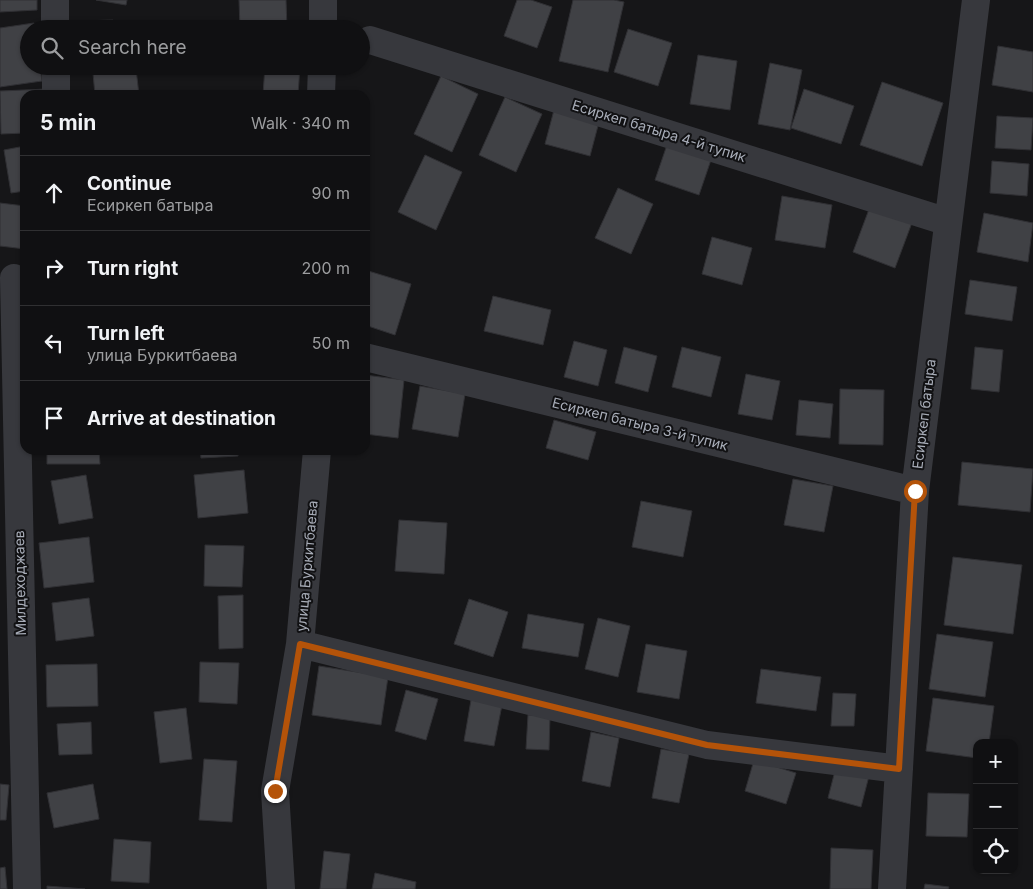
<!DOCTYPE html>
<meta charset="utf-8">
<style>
:root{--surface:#101012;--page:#19191b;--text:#f1f3f6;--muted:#9c9d9f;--line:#303032}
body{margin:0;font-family:Inter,sans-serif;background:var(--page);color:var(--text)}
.controls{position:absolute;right:15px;bottom:15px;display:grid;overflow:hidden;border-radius:10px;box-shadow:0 1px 4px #0004}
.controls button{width:45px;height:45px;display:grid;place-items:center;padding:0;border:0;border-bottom:1px solid var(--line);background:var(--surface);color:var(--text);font:25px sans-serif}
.stop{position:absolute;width:15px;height:15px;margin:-11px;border:4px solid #b45309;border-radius:50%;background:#fff}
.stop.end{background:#b45309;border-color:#fff;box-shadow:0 1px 5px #0008}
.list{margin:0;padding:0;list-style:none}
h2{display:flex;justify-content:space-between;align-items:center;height:65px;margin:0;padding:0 20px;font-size:21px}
h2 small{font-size:16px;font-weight:400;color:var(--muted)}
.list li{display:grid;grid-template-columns:32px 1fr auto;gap:15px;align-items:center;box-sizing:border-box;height:75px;padding:0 20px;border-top:1px solid var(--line)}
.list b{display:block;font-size:19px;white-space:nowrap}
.list p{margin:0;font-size:16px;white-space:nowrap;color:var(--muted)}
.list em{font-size:16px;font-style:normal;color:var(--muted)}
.icon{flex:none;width:28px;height:28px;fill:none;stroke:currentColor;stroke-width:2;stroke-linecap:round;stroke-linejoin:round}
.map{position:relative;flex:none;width:1033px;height:889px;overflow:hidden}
.search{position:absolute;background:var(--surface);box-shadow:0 1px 4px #0004;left:20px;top:20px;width:350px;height:55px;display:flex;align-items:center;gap:12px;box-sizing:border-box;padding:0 18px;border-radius:28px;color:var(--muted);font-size:19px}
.panel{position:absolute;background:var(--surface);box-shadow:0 1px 4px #0004;left:20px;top:90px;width:350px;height:365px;border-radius:15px}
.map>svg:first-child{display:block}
.building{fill:#404145;stroke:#303034}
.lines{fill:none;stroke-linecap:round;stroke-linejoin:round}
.minor{stroke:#37383d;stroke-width:28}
.route{stroke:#b45309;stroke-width:6}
.labels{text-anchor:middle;stroke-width:4;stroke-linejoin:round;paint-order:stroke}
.street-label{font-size:14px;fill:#a8adb8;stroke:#111113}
</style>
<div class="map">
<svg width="1033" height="889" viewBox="0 0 1033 889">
<rect width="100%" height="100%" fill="#161618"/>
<!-- building -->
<path class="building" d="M0,0h37v10l-37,2z
M96,0h31l-1,5z
M239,0h47l1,29h-47z
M517,0h14l21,7 -15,41 -33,-12z
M573,0h41l10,2 -16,70 -49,-11z
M113,20l1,9h-33v-8z
M34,23l1,6h-6v37h11l2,15 -42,6v-59z
M628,29l44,14 -14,43 -44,-14z
M998,46l35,6v40l-41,-7z
M698,55l39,6 -7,49 -40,-6z
M770,63l32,7 -12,60 -32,-6z
M265,66h35l-2,29h-35z
M136,69l3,26h-44l-2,-22z
M441,76l37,18 -26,58 -38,-18z
M882,82l61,21 -21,63 -62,-21z
M47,89v6h-22v38l-24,1 -1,-43z
M804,89l50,17 -13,38 -50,-16z
M505,97l37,17 -26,58 -37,-17z
M554,110l45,12 -9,34 -45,-12z
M997,116l36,2 -2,32 -36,-2z
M669,139l44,15 -14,41 -44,-15z
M25,146v45l-14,2 -7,-43z
M425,155l37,17 -26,58 -38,-18z
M992,161l37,3 -2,32 -37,-3z
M618,188l35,16 -22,50 -36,-16z
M782,196l50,9 -7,43 -50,-8z
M0,203l25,3v43l-25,-3z
M871,204l42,16 -18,48 -42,-16z
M984,213l49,10 -5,39 -51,-10z
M712,237l40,11 -10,37 -40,-11z
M365,270l46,14 -16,51 -30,-10z
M970,280l47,7 -5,34 -47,-7z
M493,296l58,14 -8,35 -59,-14z
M574,341l33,9 -9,36 -34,-9z
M624,347l33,9 -9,36 -33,-9z
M682,347l39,10 -10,40 -39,-10z
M975,347l28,3 -4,42 -28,-3z
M746,374l34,7 -8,39 -34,-6z
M365,375l39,5 -6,58 -33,-4z
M420,386l45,8 -7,43 -46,-8z
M840,389l44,1 -1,55 -44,-1z
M799,400l34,4 -3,34 -34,-3z
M554,420l42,12 -8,28 -42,-12z
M47,450h52l1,14h-53z
M200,450h38v6l-37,2z
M962,462l71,7 -3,43 -72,-7z
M244,470l4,43 -50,5 -4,-43z
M86,475l7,43 -34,6 -8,-43z
M793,479l40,7 -9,46 -40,-7z
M641,501l51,10 -9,46 -51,-10z
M399,520l48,3 -3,51 -49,-3z
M89,537l5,45 -50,6 -5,-45z
M205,545l39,1 -2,41 -38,-1z
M953,557l69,8 -9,69 -69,-9z
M243,595v53l-24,1 -1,-53z
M89,598l5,38 -38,5 -4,-38z
M469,599l39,13 -15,45 -39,-13z
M528,614l56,10 -6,33 -56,-9z
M598,618l32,8 -12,51 -33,-8z
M937,634l56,8 -8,55 -56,-8z
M646,644l41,7 -8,48 -42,-7z
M200,662l39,1 -2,41 -38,-2z
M97,664l1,42 -51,1 -1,-42z
M319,666l69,11 -7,48 -69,-10z
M761,669l60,8 -5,34 -60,-8z
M406,690l32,9 -12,41 -31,-9z
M833,693l23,1 -2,32h-23z
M933,698l61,8 -5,37h-12v15l-51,-7z
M471,700l31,5 -8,41 -30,-5z
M186,708l6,51 -32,4 -6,-51z
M528,715l22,1 -1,34 -23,-1z
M91,722l1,32 -33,1 -2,-31z
M591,732l28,6 -9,49 -28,-6z
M661,749l28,5 -10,49 -27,-5z
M204,759l33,2 -5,61 -33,-2z
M754,760l42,13 -10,31 -41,-13z
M837,763l33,9 -9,35 -33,-9z
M0,784l9,1 -3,35h-6z
M93,784l6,35 -45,9 -7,-35z
M928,793l41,1 -2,43 -41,-1z
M114,839l37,3 -2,41 -38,-2z
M831,848l42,2 -2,39h-41z
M324,851l26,3 -4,35h-26z
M5,867l2,22h-7v-21z
M375,873l41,9 -1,7h-43z
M925,884l24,3 -1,2h-24z
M47,886l38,3h-38z"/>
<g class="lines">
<!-- minor -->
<path class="minor" d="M55,0v29
M323,29v-29
M370,40l578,182
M56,66v29
M321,95l1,-29
M14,278l13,611
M365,357l550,134
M300,644l407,101 192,24
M281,889l-6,-98 25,-147 17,-194
M892,889l23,-398 61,-491"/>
</g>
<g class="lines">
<!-- route -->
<path class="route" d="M275,791l25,-147 407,101 192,24 16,-278"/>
</g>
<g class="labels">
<!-- street labels -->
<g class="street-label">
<text transform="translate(659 131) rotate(17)" y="5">Есиркеп батыра 4-й тупик</text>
<text transform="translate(924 414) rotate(-83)" y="5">Есиркеп батыра</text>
<text transform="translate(640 424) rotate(14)" y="5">Есиркеп батыра 3-й тупик</text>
<text transform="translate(307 566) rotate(-85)" y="5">улица Буркитбаева</text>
<text transform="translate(20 583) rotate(-91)" y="5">Милдеходжаев</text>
</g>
</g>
</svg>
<div class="controls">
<button>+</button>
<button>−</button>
<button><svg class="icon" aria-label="locate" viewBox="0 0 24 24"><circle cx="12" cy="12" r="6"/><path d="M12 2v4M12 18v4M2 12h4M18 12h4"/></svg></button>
</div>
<div class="stop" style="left:915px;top:491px"></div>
<div class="stop end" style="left:275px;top:791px"></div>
<div class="search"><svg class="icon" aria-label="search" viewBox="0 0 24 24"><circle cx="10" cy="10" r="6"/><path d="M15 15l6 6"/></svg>Search here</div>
<section class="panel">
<h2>5 min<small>Walk · 340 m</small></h2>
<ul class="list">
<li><svg class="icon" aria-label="ahead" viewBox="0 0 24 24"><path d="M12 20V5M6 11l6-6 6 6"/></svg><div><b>Continue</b><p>Есиркеп батыра</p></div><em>90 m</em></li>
<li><svg class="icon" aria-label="right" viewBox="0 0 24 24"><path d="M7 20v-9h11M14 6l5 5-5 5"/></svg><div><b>Turn right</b></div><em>200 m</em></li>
<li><svg class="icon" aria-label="left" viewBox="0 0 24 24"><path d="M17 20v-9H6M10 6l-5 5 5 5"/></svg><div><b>Turn left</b><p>улица Буркитбаева</p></div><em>50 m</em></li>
<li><svg class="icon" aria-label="arrive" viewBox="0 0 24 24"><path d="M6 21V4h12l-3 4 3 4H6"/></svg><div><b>Arrive at destination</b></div></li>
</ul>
</section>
</div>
